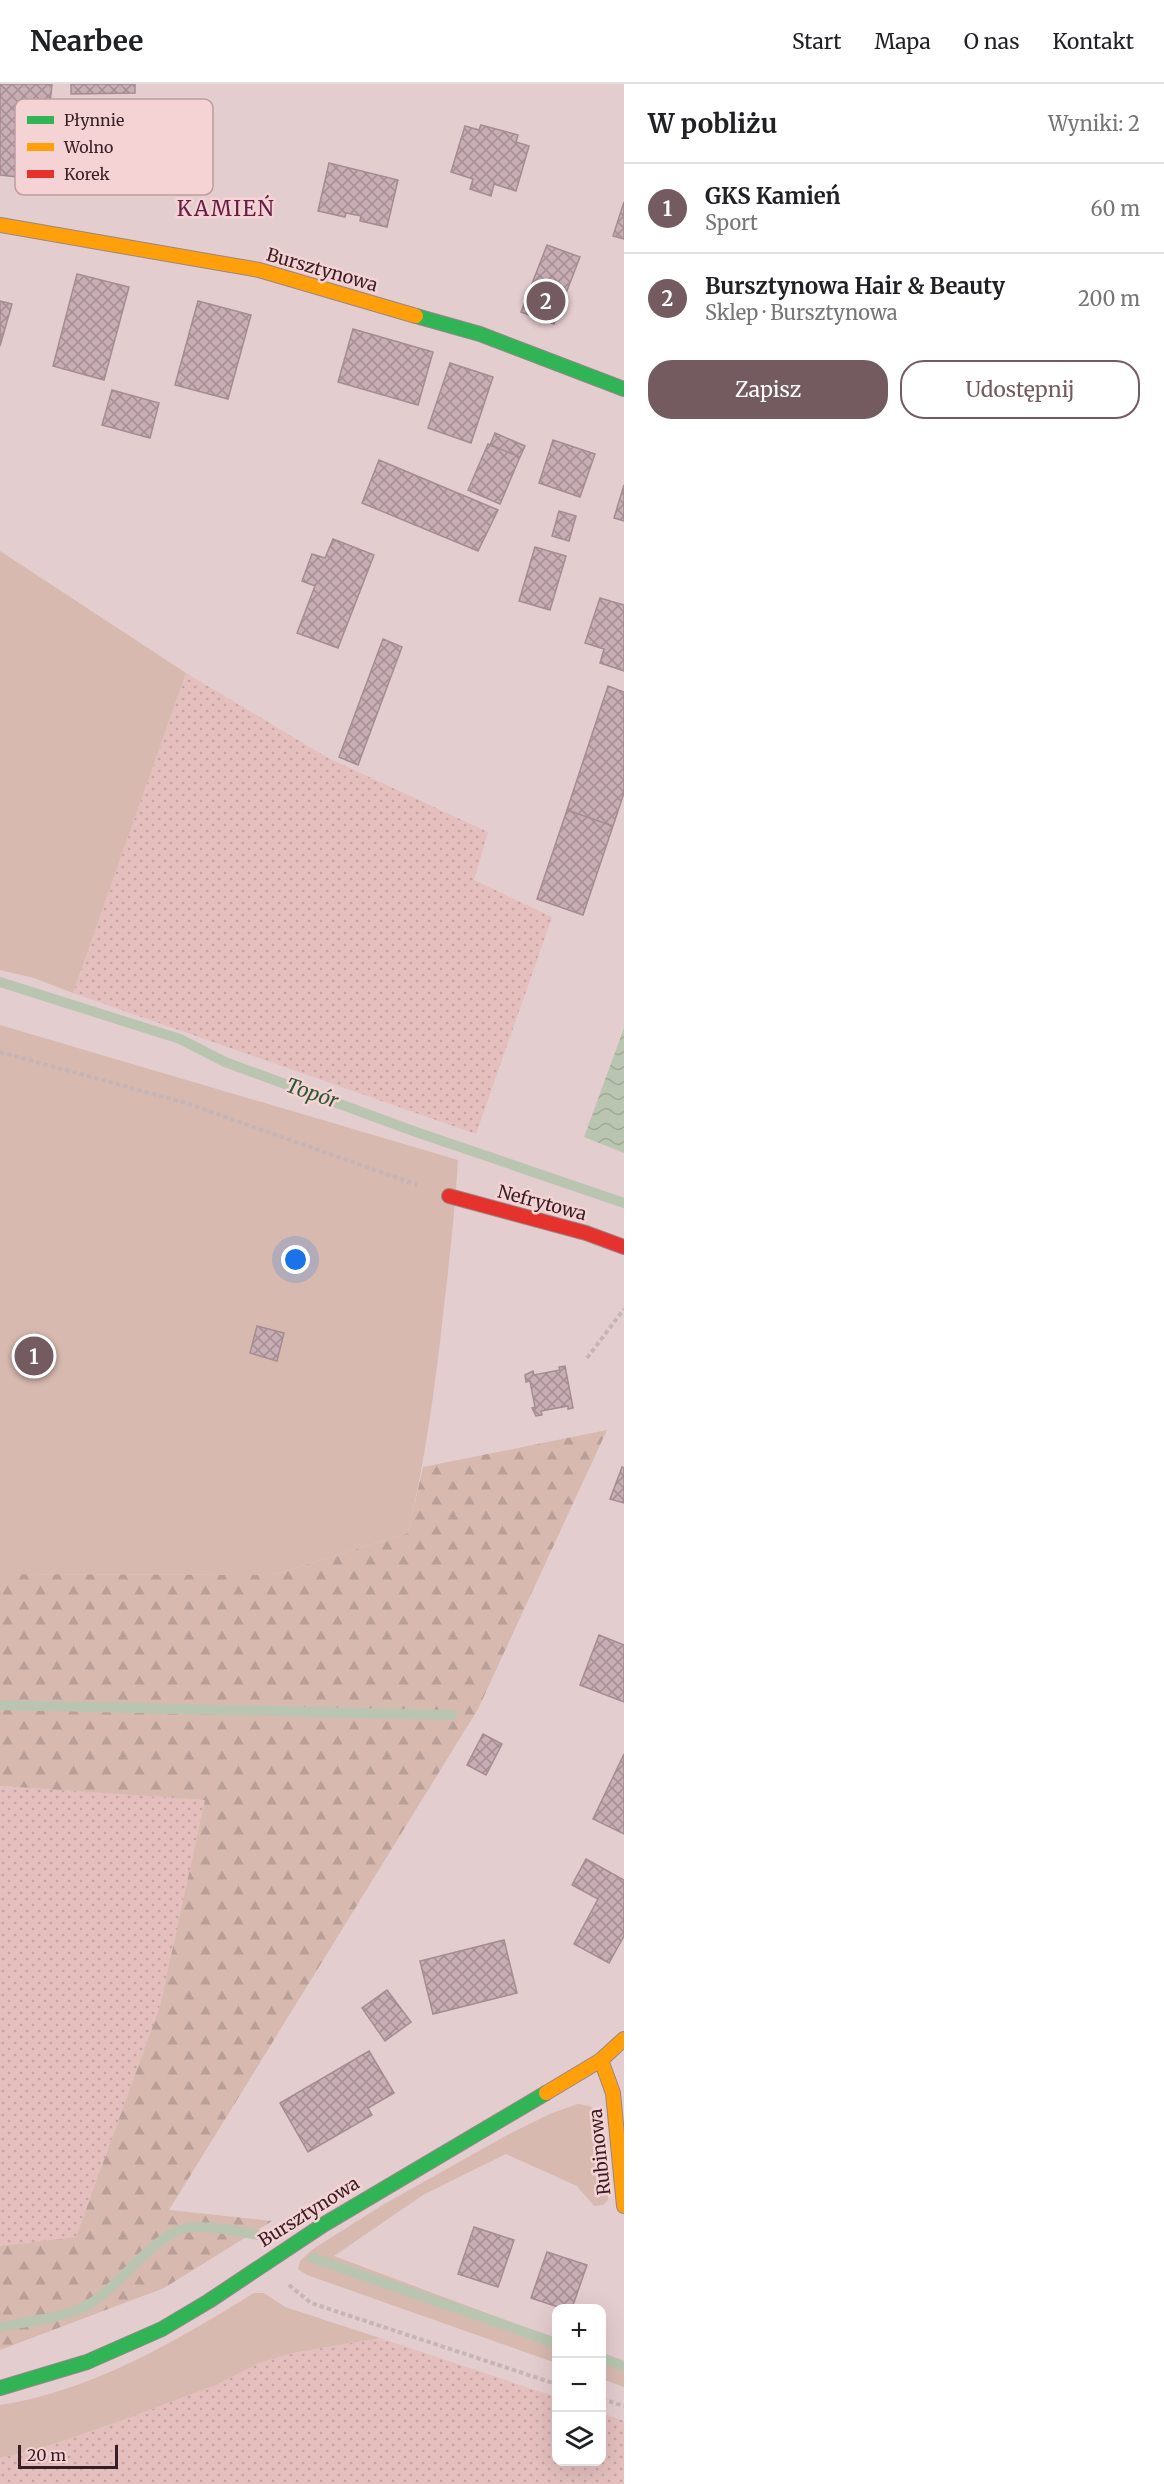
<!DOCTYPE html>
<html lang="pl">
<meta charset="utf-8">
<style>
:root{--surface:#fff;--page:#f6f6f6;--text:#202124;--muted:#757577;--line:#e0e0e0;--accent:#745b60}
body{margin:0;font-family:Merriweather,serif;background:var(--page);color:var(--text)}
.controls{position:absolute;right:18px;bottom:18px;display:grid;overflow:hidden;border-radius:12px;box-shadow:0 6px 24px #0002}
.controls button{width:54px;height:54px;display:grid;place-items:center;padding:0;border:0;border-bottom:2px solid var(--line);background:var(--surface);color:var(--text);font:30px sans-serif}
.scale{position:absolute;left:18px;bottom:15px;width:100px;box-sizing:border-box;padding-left:6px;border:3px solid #381e25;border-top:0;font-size:16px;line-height:21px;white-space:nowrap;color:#381e25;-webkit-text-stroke:4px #f5d3d5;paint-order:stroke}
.you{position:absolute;left:296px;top:1176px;width:21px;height:21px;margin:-15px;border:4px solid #fff;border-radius:50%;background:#1a73e8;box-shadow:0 0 0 9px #1a73e833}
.badge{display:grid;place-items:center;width:39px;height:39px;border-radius:50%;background:var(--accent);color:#fff;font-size:20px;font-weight:700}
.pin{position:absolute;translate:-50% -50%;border:3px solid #fff;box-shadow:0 2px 6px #0006}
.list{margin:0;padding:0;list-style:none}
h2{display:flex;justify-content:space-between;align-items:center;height:78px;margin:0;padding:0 24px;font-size:26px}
h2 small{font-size:20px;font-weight:400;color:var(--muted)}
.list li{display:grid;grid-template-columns:39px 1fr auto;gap:18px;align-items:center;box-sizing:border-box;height:90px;padding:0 24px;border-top:2px solid var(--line)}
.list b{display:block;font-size:22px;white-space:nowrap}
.list p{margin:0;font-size:20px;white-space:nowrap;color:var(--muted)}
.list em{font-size:20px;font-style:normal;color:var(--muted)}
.actions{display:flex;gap:12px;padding:18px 24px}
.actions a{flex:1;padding:14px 0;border:2px solid var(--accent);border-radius:24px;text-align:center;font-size:21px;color:var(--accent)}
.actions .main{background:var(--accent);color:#fff}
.icon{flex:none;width:33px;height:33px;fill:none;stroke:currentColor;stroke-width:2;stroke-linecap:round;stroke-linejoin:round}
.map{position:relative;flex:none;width:624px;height:2400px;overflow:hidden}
header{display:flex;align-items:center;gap:36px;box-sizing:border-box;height:84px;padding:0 30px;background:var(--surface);border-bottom:2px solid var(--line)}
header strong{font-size:28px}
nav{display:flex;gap:33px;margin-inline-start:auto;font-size:21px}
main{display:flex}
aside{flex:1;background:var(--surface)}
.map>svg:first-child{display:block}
.farmland{fill:url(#farmland-dots)}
.green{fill:#d7b9b0}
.forest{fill:url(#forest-firs)}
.water{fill:url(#water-waves)}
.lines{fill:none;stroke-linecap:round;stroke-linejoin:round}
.stream{stroke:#b9c5b1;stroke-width:10}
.building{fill:url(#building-cross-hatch);stroke:#a48c92;stroke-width:1.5}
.fast-casing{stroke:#998689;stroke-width:16}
.slow-casing{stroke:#998689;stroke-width:16}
.jam-casing{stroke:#998689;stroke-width:16}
.path{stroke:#c5b5b7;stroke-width:4;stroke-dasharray:4.5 3;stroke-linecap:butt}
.fast{stroke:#30b455;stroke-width:14}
.slow{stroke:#ff9f0a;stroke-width:14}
.jam{stroke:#e5322d;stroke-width:14}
.labels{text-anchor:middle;stroke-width:5;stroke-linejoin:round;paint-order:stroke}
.street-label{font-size:18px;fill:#381e25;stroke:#f5d3d5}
.water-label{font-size:20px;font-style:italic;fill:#2d5834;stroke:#f5d3d5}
.quarter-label{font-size:21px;letter-spacing:1.5px;fill:#651d45;stroke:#f5d3d5}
.key{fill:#f5d3d5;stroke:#bc9da0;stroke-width:1.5}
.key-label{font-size:16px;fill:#381e25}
</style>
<header>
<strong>Nearbee</strong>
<nav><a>Start</a><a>Mapa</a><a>O nas</a><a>Kontakt</a></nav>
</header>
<main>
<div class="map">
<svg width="624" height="2400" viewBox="0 0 624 2400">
<defs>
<pattern id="farmland-dots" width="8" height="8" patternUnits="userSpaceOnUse" patternTransform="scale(1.5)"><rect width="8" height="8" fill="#e4bfbe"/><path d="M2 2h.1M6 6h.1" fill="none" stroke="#c4a4a3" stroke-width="1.8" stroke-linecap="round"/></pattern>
<pattern id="forest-firs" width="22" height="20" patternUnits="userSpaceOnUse" patternTransform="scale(1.5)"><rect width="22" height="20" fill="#d7b9b0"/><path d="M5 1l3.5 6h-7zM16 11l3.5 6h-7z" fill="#b99f97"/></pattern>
<pattern id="water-waves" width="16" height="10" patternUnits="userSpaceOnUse" patternTransform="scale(1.5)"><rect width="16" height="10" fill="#b9c5b1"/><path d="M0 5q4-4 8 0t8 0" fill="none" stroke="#a0a998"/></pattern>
<pattern id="building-cross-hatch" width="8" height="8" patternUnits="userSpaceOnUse" patternTransform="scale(1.5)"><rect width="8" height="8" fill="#c8aeb4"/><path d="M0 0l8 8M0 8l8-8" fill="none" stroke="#a38d92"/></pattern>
</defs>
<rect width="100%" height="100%" fill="#e4cdce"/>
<!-- farmland -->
<path class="farmland" d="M186,589l142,85 160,74 -14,48 78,37 -76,217 -403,-141z
M0,1702l205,14 -45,206 -84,231 -76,9z
M380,2254l176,59v65h46v-49l22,8v63h-624v-26l39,-9 81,-28 96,-36 43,-22 34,-10z"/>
<!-- green -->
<path class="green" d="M0,467l186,122 -113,320 -39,-15 -34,-8z
M0,941l458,135c-3,52 -9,104 -15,155 -8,73 -18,146 -35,218l-135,42 -273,-1z
M578,2020l12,2 11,9 7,85 -5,5 -9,1 -17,-20 -71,-32 -83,41 -89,61 222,83v24l-249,-88 -9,-6 2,-8 13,-12 73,-46 125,-70 41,-20z
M254,2209h10l21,14 95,31 -87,15 -34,10 -43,22 -96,36 -81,28 -39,9v-53c92,-14 176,-64 254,-112z
M602,2272l22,9v22l-22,-8z"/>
<!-- forest -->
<path class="forest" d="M607,1346l-129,279 -309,501 103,11 -108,67 -164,62v-104l76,-9 84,-231 45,-206 -205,-14v-212l273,1 135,-42 15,-66z"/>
<!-- water -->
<path class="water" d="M624,944v125l-40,-16z"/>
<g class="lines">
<!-- stream -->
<path class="stream" d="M0,898l180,57 45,23 191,70 208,71
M0,1621l452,10
M313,2174l243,85
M0,2243c28,-6 69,-9 93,-25 28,-19 54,-57 84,-71 18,-9 61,0 81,4
M602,2274l22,8"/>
</g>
<!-- building -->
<path class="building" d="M0,0h52l-10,96 -42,-5z
M71,0h64v9l-64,1z
M481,41l37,10 -2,7 13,4 -13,45 -22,-7 -3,12 -21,-7 3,-10 -22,-7 14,-46 14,4z
M329,79l69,17 -11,47 -27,-6 1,-5 -15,-3 -1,4 -27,-6z
M624,118v37l-11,-3z
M547,161l33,12 -26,67 -33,-12z
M77,190l52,13 -25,93 -51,-14z
M0,217l12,3 -12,42z
M198,217l53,14 -23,84 -53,-14z
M353,245l80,23 -15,53 -80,-23z
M450,279l43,14 -22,66 -43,-15z
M112,306l47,13 -9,35 -48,-13z
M495,349l30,13 -5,11 -30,-12z
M553,356l42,14 -15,43 -41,-14z
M488,360l32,13 -20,47 -32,-14z
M379,376l119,50 -20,41 -116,-48z
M624,401v36l-10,-3z
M559,427l17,5 -7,25 -17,-5z
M333,455l41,16 -36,93 -41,-15 18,-47 -13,-5 10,-27 13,4z
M535,463l31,9 -16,54 -31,-9z
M600,514l24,7v66l-24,-8 4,-14 -19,-6z
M383,555l19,8 -44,118 -19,-8z
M608,602l16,6v101l-11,33 -46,-16z
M567,726l46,16 -30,89 -46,-16z
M257,1242l27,7 -7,28 -27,-8z
M565,1282l8,42 -5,1v-3l-27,5 1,4 -6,1 -4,-8 3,-1 -5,-26 -4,1 -1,-7 8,-4 1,4 26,-5 -1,-3z
M622,1383l2,1v35l-14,-4z
M599,1551l25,10v57l-44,-17z
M483,1650l19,10 -16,31 -19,-10z
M624,1670v80l-31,-15z
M586,1775l38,21v56l-15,27 -35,-19 24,-45 -26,-14z
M504,1856l13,53 -84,21 -13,-53z
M387,1906l24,32 -26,19 -23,-33z
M369,1967l25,42 -26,15 4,7 -64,37 -28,-49z
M474,2143l40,13 -16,47 -40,-13z
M547,2168l40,13 -15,43h-11l-30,-10z"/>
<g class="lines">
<!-- fast casing -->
<g class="fast-casing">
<path id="fast" d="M416,232l64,18 144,55
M0,2304l87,-26 75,-33 47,-28 114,-76 223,-132"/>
</g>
<!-- slow casing -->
<g class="slow-casing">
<path id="slow" d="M0,141l259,45 157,46
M601,1976l12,33 11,113
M546,2009l55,-33 23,-21"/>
</g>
<!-- jam casing -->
<g class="jam-casing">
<path id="jam" d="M449,1112l137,37 38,14"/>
</g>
<!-- path -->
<path class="path" d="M0,968l186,51 231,82
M587,1274l37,-49
M289,2201l22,18 245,81
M602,2315l22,7"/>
<!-- fast -->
<use href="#fast" class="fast"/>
<!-- slow -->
<use href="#slow" class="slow"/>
<!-- jam -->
<use href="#jam" class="jam"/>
</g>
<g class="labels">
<!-- street labels -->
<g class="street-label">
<text transform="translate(322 186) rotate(16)" y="6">Bursztynowa</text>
<text transform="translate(542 1119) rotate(15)" y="6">Nefrytowa</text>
<text transform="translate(600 2068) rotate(-96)" y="6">Rubinowa</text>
<text transform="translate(309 2128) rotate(-32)" y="6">Bursztynowa</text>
</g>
<!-- water labels -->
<g class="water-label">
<text transform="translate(312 1009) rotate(19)" y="7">Topór</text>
</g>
<!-- quarter labels -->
<g class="quarter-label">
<text x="226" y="132">KAMIEŃ</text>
</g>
</g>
<!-- legend -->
<rect x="15" y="15" width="198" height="96" rx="9" class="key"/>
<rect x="27" y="32" width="27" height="8" fill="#30b455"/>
<rect x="27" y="59" width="27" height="8" fill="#ff9f0a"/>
<rect x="27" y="86" width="27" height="8" fill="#e5322d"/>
<g class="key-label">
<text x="64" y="42">Płynnie</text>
<text x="64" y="69">Wolno</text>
<text x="64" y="96">Korek</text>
</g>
</svg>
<div class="controls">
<button>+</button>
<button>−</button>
<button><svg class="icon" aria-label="layers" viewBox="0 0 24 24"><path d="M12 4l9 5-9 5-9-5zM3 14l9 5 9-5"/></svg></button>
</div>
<div class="scale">20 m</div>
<div class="you"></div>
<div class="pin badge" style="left:34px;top:1272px">1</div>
<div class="pin badge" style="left:546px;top:217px">2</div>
</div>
<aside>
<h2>W pobliżu<small>Wyniki: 2</small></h2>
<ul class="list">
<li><span class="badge">1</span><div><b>GKS Kamień</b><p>Sport</p></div><em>60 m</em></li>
<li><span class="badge">2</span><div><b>Bursztynowa Hair &amp; Beauty</b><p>Sklep · Bursztynowa</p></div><em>200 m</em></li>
</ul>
<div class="actions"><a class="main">Zapisz</a><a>Udostępnij</a></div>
</aside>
</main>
